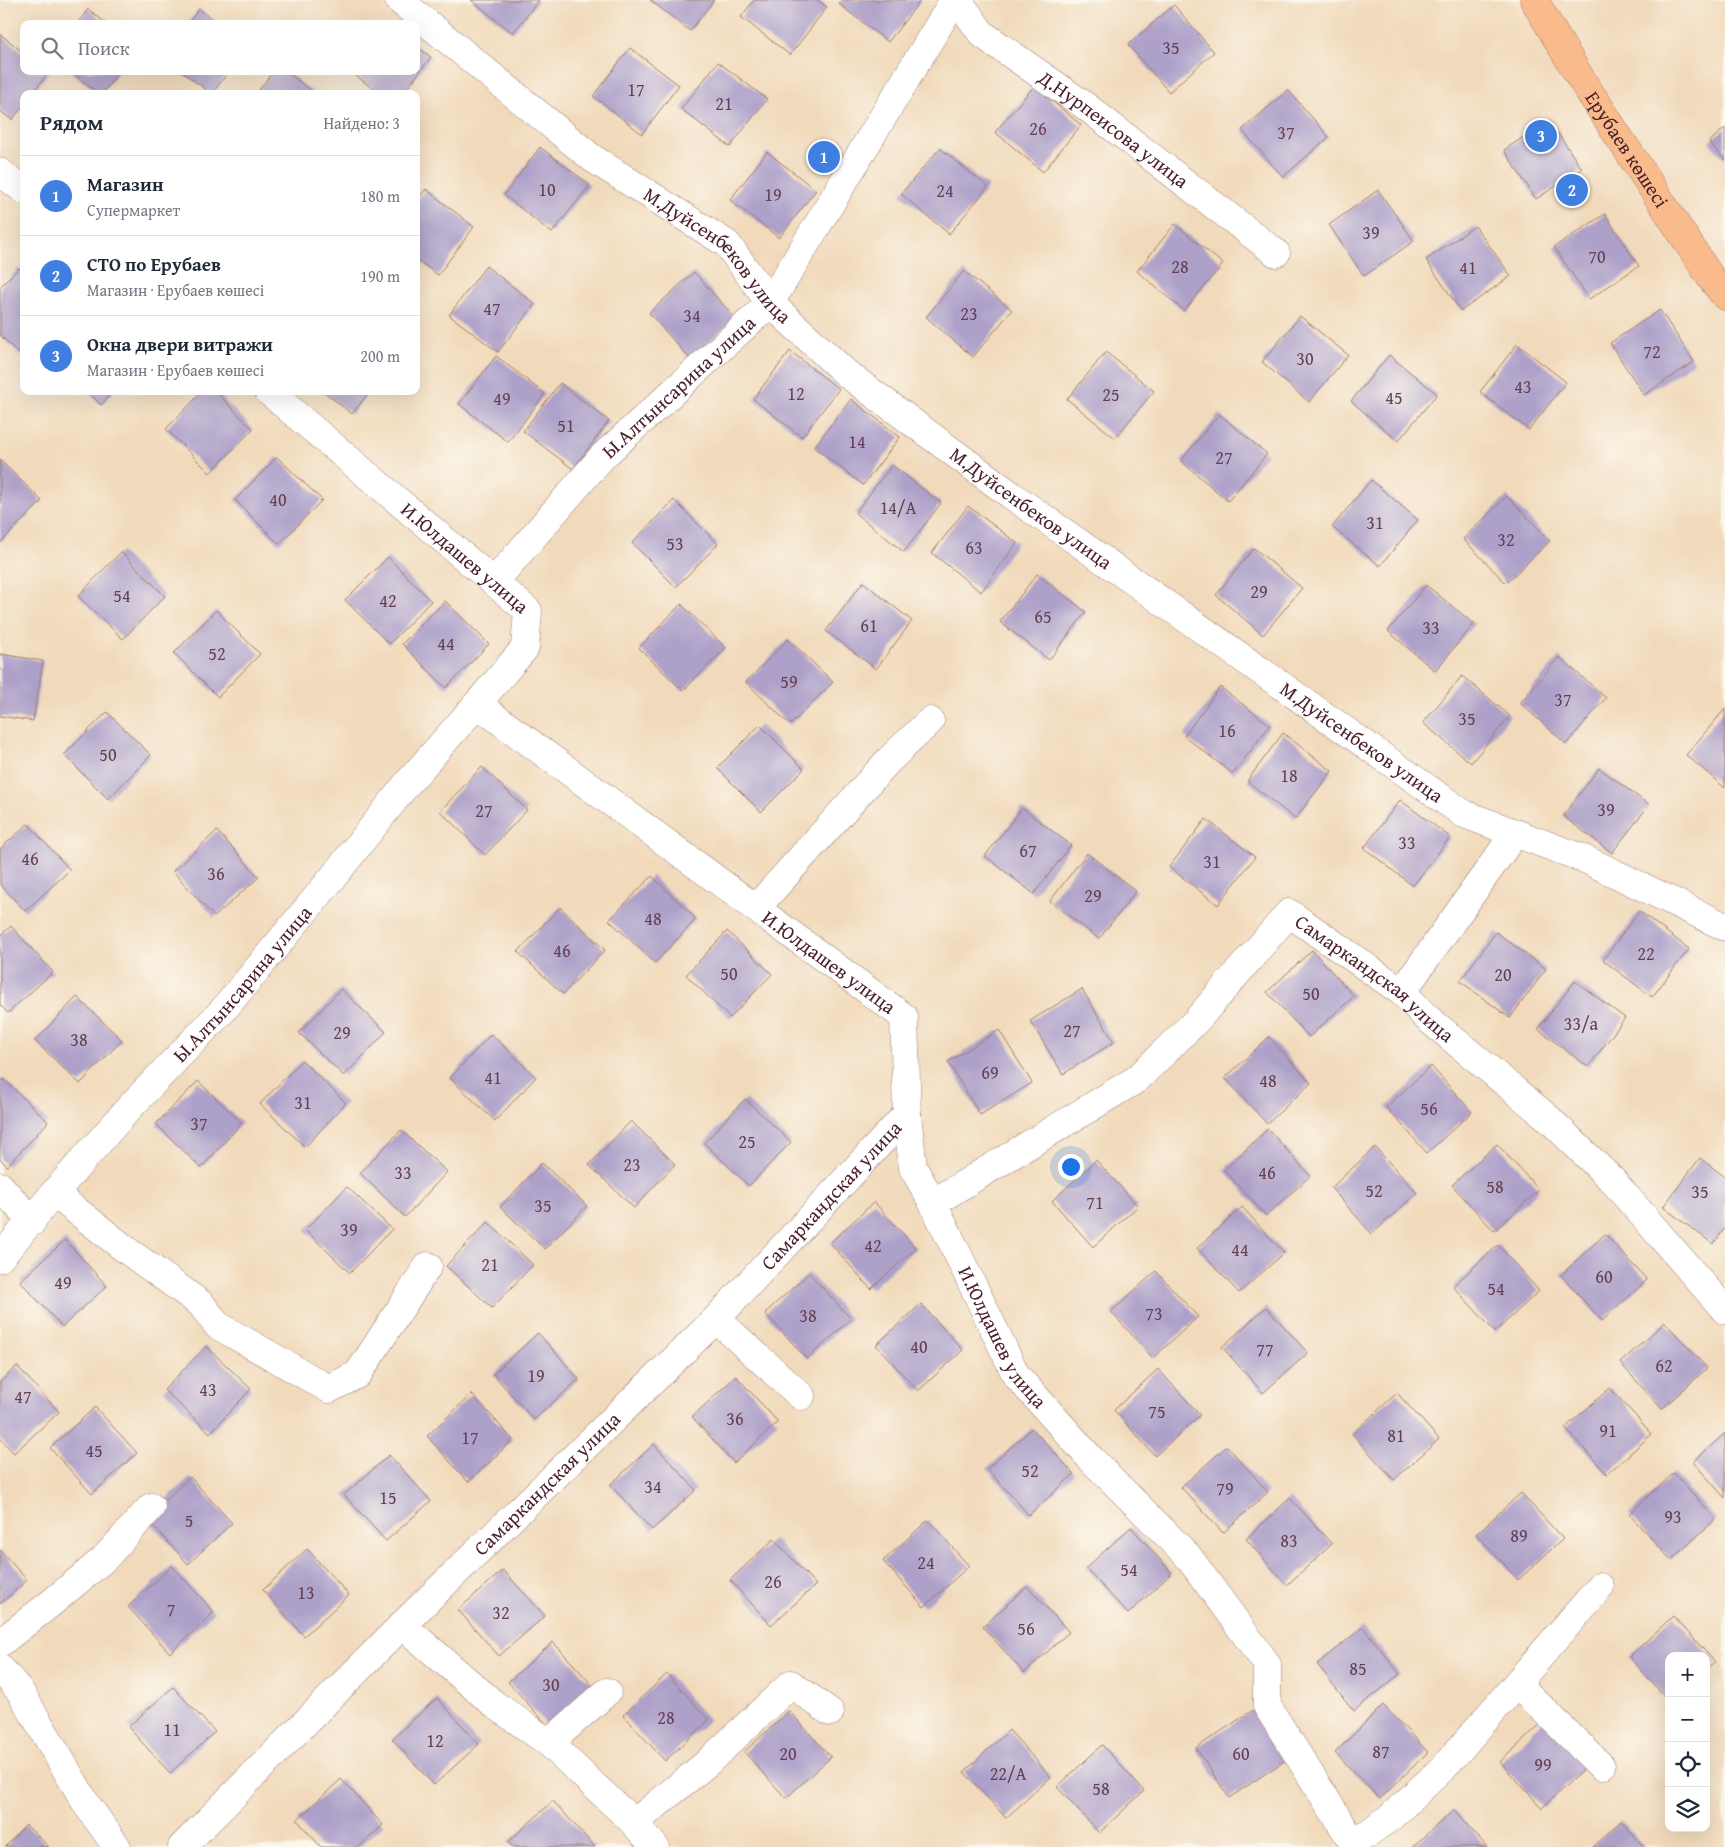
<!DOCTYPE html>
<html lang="ru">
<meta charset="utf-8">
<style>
:root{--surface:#fff;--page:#f6f6f7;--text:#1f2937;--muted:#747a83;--line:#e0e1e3;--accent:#b45309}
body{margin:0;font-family:"Gentium Book Plus",serif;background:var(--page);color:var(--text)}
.controls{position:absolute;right:15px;bottom:15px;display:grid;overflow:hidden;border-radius:10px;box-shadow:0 5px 20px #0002}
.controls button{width:45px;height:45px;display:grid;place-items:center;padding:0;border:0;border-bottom:1px solid var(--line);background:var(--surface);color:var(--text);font:25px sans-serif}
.you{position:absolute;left:1070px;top:1166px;width:18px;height:18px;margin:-12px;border:4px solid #fff;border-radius:50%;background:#1a73e8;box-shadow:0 0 0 8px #1a73e833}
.badge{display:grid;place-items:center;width:32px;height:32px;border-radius:50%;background:var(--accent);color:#fff;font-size:16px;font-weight:700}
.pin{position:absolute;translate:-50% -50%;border:2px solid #fff;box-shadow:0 1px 5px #0006}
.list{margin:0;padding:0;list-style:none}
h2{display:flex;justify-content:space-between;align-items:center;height:65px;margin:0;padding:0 20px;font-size:21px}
h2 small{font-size:16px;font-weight:400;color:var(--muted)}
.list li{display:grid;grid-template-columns:32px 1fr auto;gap:15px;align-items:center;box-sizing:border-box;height:80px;padding:0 20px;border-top:1px solid var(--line)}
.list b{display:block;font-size:19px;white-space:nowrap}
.list p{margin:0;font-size:16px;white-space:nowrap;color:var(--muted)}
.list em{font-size:16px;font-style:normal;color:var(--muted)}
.icon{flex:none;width:28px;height:28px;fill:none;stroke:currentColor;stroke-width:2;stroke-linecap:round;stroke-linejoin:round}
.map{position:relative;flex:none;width:1725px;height:1847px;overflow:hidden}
.search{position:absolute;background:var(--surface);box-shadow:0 5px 20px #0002;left:20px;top:20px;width:400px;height:55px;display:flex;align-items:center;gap:12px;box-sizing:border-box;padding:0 18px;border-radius:10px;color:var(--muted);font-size:19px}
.panel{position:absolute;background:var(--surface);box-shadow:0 5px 20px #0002;left:20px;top:90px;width:400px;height:305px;border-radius:10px}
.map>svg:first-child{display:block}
.building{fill:#ada0c9}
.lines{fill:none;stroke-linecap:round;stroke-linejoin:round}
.minor-casing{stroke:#9e7c73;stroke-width:29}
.major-casing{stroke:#9e7c73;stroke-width:29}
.minor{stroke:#fff;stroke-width:28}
.major{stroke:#fabb8c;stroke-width:28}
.labels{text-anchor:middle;stroke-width:4;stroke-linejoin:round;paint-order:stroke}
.number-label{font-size:18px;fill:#633f52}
.street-label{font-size:20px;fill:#4a1f2b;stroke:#fbf7ec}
</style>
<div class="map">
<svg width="1725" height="1847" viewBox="0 0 1725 1847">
<rect width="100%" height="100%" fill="#fbf7ec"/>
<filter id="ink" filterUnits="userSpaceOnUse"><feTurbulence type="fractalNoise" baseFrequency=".02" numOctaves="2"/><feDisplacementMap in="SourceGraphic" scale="10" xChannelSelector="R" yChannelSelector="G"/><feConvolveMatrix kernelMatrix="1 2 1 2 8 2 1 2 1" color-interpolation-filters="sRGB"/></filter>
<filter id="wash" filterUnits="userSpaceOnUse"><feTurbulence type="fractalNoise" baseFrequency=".0096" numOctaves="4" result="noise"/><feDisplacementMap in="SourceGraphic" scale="20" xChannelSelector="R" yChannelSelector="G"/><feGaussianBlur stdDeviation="1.12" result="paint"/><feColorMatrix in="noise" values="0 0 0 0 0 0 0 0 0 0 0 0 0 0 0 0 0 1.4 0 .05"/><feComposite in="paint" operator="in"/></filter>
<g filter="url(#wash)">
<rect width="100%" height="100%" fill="#f1dabb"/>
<g id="blocks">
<!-- building -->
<path class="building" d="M471,0h68l-26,33z
M650,0h64l-24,31z
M754,0h64l9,7 -37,48 -49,-38z
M842,0h79l-33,42 -49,-38z
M1174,5l40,47 -45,40 -41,-47z
M88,9l19,15h-30z
M199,9l20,15h-32z
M0,34l24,19v18l25,1 -17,22h-8v11l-12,15 -12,-9z
M416,46l15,11 -28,37h-23l-30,-23h66z
M630,48l49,37 -37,49 -49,-38z
M718,62l49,37 -37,48 -49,-38z
M70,71h49l-17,23h-3z
M181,71h48l-17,23z
M273,71h13l29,23h-59z
M1034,86l47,39 -38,47 -48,-40z
M1288,90l41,47 -46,40 -41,-47z
M1549,120l33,49 -46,30 -32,-49z
M1725,128v32l-16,-18z
M540,147l50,38 -38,48 -48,-38z
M940,148l48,39 -39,47 -48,-40z
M767,152l49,38 -37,48 -49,-38z
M426,189l48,38 -36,48 -22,-16v-58z
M1378,190l36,51 -50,35 -35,-51z
M1605,214l34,52 -50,33 -35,-52z
M1175,224l48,40 -39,47 -47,-40z
M1475,226l36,50 -50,35 -35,-51z
M486,266l49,38 -37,48 -49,-37z
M19,268l5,5v78l-4,4 -20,-20v-48z
M964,271l48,39 -39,47 -47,-40z
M694,272l41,46 -45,41 -41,-46z
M1660,310l34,52 -50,33 -34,-52z
M1300,316l48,39 -39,47 -47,-40z
M1517,344l49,38 -37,48 -49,-38z
M790,351l49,38 -37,48 -49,-38z
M1106,352l48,39 -39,47 -48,-39z
M1389,355l48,39 -39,47 -47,-40z
M496,356l49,38 -37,48 -49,-38z
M560,383l49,38 -36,48 -50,-38z
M87,391h27l-13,14z
M203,391h12l38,38 -43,44 -44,-44z
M323,391h47l-18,23z
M851,399l49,38 -37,48 -49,-38z
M1219,414l48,40 -39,47 -47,-40z
M277,457l45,43 -43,44 -44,-44z
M0,460l42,41 -42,42z
M892,465l49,38 -37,49 -49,-39z
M1371,480l47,40 -38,46 -48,-39z
M1507,496l43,45 -44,42 -43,-44z
M674,500l44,44 -42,43 -44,-44z
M968,506l49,37 -36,49 -49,-39z
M1254,548l48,40 -39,47 -47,-40z
M121,552l44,44 -42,43 -45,-43z
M388,557l43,44 -42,43 -44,-44z
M1037,574l49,38 -37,48 -49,-38z
M863,582l49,39 -36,48 -50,-38z
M1426,585l48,39 -39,47 -47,-40z
M445,601l44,43 -43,44 -44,-44z
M681,604l45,44 -43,43 -44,-43z
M216,610l44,44 -42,43 -44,-44z
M788,639l45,43 -43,43 -44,-43z
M0,654l43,7 -10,60 -33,-5z
M1559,657l47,41 -40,46 -46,-41z
M1462,676l48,40 -39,47 -48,-40z
M1220,687l50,38 -37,49 -49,-38z
M1725,709v79l-39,-33z
M107,712l44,43 -43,44 -44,-44z
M760,725l44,44 -43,43 -44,-44z
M1283,733l49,38 -37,48 -48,-38z
M482,767l45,43 -42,45 -45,-44z
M1599,768l50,37 -37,48 -49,-37z
M1400,800l50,37 -37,49 -49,-38z
M1022,808l49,37 -37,49 -49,-38z
M1206,819l49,38 -37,48 -49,-38z
M28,824l42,46 -45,41 -25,-27v-35z
M217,831l42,46 -45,40 -41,-46z
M1087,853l49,38 -37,48 -49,-38z
M652,876l44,43 -41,44 -46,-43z
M560,907l45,43 -42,44 -45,-42z
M1639,911l50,38 -37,48 -49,-37z
M11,926l42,46 -45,41 -8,-8v-69z
M727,931l45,43 -42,44 -44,-43z
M1496,932l50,37 -36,49 -50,-37z
M1312,950l42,46 -45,41 -42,-45z
M1575,981l50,37 -37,49 -50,-38z
M341,989l45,43 -42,44 -45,-43z
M1082,989l32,53 -51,32 -33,-53z
M77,997l45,43 -42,44 -45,-43z
M999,1030l33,53 -52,32 -32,-53z
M491,1034l45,43 -41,44 -45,-43z
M1269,1037l42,46 -44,41 -42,-46z
M302,1060l44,43 -41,44 -45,-43z
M1431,1066l41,46 -45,41 -41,-46z
M4,1079l44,43 -41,44 -7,-7v-77z
M198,1081l44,42 -41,45 -45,-44z
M745,1099l46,43 -42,44 -45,-43z
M631,1121l44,43 -41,44 -45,-43z
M1268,1129l42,47 -44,40 -42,-46z
M401,1130l46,42 -42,45 -45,-44z
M1497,1144l42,46 -45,41 -42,-46z
M1375,1147l42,46 -45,41 -41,-46z
M1700,1158l25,19v51l-12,16 -50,-37z
M1096,1160l42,46 -45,41 -41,-46z
M542,1163l45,43 -42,43 -45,-42z
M347,1187l45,42 -42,44 -45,-43z
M874,1202l42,46 -45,41 -41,-46z
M1242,1207l42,46 -45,40 -42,-45z
M488,1222l45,43 -41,43 -46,-42z
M1605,1234l42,46 -45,41 -41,-46z
M65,1240l42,46 -45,41 -42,-46z
M1498,1245l41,46 -44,41 -42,-46z
M1156,1271l42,46 -45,41 -42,-46z
M809,1273l42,46 -44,40 -42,-46z
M921,1304l42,46 -45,41 -42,-46z
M1266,1307l42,46 -45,40 -41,-46z
M1665,1322l42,46 -45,41 -42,-46z
M538,1333l41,46 -45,41 -41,-46z
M206,1346l45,43 -41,44 -46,-43z
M17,1366l42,46 -45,41 -14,-15v-56z
M1158,1369l42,46 -45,41 -41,-46z
M736,1376l42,46 -44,41 -42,-46z
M1610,1388l42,46 -45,40 -42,-46z
M1397,1393l42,46 -45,41 -42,-46z
M472,1394l41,46 -45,42 -41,-46z
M95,1407l42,46 -45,41 -42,-46z
M1032,1428l42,46 -45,41 -42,-46z
M1725,1433v65l-32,-36z
M654,1444l42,46 -44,40 -42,-45z
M1227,1446l41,46 -45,41 -42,-46z
M389,1455l42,46 -45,40 -42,-46z
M1674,1473l42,46 -45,41 -42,-46z
M190,1477l42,46 -44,41 -42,-46z
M1521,1493l42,46 -45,41 -42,-46z
M1290,1498l42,46 -45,41 -41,-46z
M928,1520l41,46 -45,41 -41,-46z
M1131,1527l41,46 -44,41 -42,-46z
M774,1539l42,46 -45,40 -41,-45z
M307,1549l42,46 -45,41 -41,-46z
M0,1550l27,30 -27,24z
M172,1566l42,46 -44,41 -42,-46z
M503,1570l42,46 -46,40 -41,-46z
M1027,1586l42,46 -45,41 -41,-46z
M1673,1616l42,46 -9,8v-14h-37v45l-40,-44z
M1363,1627l37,47 -46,37 -37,-47z
M553,1642l42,46 -45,40 -42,-46z
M667,1674l42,46 -44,41 -42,-46z
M173,1687l42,45 -45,41 -42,-46z
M437,1698l42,46 -45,41 -42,-46z
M1383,1705l45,47 -48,47 -45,-46z
M1253,1710l33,50 -57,38 -33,-50z
M789,1711l42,46 -45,41 -42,-46z
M1544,1721l42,46 -44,41 -42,-46z
M1009,1730l42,47 -45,41 -42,-46z
M1102,1745l42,46 -45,42 -42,-46z
M341,1779l42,46 -24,22h-38l-24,-27z
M553,1801l42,46h-82l-5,-5z
M1454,1810l33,37h-75z
M1621,1821l23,26h-52z
M26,1825l23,22h-44z"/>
</g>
</g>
<g filter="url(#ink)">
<use href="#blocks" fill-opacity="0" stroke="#9e7c73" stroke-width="1"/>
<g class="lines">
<!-- minor casing -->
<g class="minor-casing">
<g id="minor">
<path id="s1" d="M399,0l193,158 135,86 43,59 77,71 164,121 453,319 123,46 138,67"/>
<path id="s2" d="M958,0l24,34 102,71 192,148"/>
<path d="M0,172l24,18"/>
<path id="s3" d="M268,391l260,220 -3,37 -48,56 427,313 3,97 6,54 20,35 83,172 75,84 96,96 80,109v42l89,141"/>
<path id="s4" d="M494,582l108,-125 168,-154 184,-303"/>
<path d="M756,908l133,-148 41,-39"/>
<path d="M1402,992l113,-159"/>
<path d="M0,1186l32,36"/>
<path d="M54,1193l71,56 76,55 16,21 112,64 29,-15 70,-108"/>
<path id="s5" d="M933,1203l204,-124 60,-59 92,-107 113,79 24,25 122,101 64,62 113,130"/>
<path id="s6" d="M0,1258l54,-65 76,-86 94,-98 106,-128 76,-96 71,-81"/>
<path d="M716,1319l85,77"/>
<path d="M402,1625l92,79 55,39 85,80 72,-59 85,-80 39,28"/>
<path d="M0,1643l50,-39 54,-45 47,-52"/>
<path d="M0,1668l20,23 67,114 30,42"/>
<path d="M1517,1684l84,82"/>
<path d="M549,1743l58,-51"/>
<path d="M634,1823l21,24"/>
<path d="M1354,1843l37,-26 55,-52 154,-178"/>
<path id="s7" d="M182,1847l220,-222 314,-306 191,-205"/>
</g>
</g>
<!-- major casing -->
<g class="major-casing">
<g id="major">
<path id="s8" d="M1534,0l47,79 130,199 14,18"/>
</g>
</g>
<!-- minor -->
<use href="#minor" class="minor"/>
<!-- major -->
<use href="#major" class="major"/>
</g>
</g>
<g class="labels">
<!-- number labels -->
<g class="number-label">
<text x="1171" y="54">35</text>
<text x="636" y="96">17</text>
<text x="724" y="110">21</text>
<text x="1038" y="135">26</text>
<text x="1286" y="139">37</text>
<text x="547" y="196">10</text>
<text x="945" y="197">24</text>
<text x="773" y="201">19</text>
<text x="1371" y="239">39</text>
<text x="1597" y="263">70</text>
<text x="1180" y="273">28</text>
<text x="1468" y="274">41</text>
<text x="492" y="315">47</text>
<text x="969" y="320">23</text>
<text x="692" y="322">34</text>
<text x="1652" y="358">72</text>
<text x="1305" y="365">30</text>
<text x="1523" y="393">43</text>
<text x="796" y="400">12</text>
<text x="1111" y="401">25</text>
<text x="1394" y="404">45</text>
<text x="502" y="405">49</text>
<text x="566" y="432">51</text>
<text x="857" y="448">14</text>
<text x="1224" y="464">27</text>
<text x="278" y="506">40</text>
<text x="898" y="514">14/A</text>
<text x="1375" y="529">31</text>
<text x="1506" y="546">32</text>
<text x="675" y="550">53</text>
<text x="974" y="554">63</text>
<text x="1259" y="598">29</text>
<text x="122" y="602">54</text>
<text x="388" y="607">42</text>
<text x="1043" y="623">65</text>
<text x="869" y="632">61</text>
<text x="1431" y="634">33</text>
<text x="446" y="650">44</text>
<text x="217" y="660">52</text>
<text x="789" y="688">59</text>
<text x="1563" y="706">37</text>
<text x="1467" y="725">35</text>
<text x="1227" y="737">16</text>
<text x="108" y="761">50</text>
<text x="1289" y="782">18</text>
<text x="1606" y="816">39</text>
<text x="484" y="817">27</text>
<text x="1407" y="849">33</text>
<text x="1028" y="857">67</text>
<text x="30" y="865">46</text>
<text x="1212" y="868">31</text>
<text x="216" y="880">36</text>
<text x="1093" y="902">29</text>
<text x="653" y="925">48</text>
<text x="562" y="957">46</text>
<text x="1646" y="960">22</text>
<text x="729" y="980">50</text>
<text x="1503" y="981">20</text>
<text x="1311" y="1000">50</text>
<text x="1581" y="1030">33/а</text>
<text x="1072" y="1037">27</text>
<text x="342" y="1039">29</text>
<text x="79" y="1046">38</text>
<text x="990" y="1079">69</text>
<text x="493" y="1084">41</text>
<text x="1268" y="1087">48</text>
<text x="303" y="1109">31</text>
<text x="1429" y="1115">56</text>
<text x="199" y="1130">37</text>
<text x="747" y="1148">25</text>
<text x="632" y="1171">23</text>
<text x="403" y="1179">33</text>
<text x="1267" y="1179">46</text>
<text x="1495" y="1193">58</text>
<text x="1374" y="1197">52</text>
<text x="1700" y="1198">35</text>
<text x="1095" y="1209">71</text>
<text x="543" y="1212">35</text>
<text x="349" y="1236">39</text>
<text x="873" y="1252">42</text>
<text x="1240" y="1256">44</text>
<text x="490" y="1271">21</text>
<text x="1604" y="1283">60</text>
<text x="63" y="1289">49</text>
<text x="1496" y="1295">54</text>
<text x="1154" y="1320">73</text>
<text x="808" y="1322">38</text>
<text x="919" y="1353">40</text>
<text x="1265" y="1356">77</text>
<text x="1664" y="1372">62</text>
<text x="536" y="1382">19</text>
<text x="208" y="1396">43</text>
<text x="23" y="1403">47</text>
<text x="1157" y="1418">75</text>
<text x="735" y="1425">36</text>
<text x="1608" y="1437">91</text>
<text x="1396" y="1442">81</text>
<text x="470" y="1444">17</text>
<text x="94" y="1457">45</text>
<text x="1030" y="1477">52</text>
<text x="653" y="1493">34</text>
<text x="1225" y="1495">79</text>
<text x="388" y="1504">15</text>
<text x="1673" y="1523">93</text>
<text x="189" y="1527">5</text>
<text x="1519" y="1542">89</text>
<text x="1289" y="1547">83</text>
<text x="926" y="1569">24</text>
<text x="1129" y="1576">54</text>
<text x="773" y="1588">26</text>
<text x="306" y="1599">13</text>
<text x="171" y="1616">7</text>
<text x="501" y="1619">32</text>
<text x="1026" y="1635">56</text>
<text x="1358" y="1675">85</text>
<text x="551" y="1691">30</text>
<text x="666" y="1724">28</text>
<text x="172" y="1736">11</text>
<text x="435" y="1747">12</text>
<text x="1381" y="1758">87</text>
<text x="788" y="1760">20</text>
<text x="1241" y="1760">60</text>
<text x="1543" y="1771">99</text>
<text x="1008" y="1780">22/A</text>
<text x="1101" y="1795">58</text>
</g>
<!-- street labels -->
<g class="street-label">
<text dy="7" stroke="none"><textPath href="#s2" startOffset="204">Д.Нурпеисова улица</textPath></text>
<text dy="7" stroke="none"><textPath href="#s8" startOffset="176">Ерубаев көшесі</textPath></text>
<text dy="7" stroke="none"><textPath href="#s1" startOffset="410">М.Дуйсенбеков улица</textPath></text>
<text dy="7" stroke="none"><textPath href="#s4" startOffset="269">Ы.Алтынсарина улица</textPath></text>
<text dy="7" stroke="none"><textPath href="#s1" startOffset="815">М.Дуйсенбеков улица</textPath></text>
<text dy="7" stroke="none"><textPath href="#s3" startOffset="258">И.Юлдашев улица</textPath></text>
<text dy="7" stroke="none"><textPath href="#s1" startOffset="1220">М.Дуйсенбеков улица</textPath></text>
<text dy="7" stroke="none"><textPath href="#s3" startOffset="888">И.Юлдашев улица</textPath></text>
<text dy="7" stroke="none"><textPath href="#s5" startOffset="572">Самаркандская улица</textPath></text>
<text dy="7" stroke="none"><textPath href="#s6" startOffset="366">Ы.Алтынсарина улица</textPath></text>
<text dy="7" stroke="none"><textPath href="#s7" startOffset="920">Самаркандская улица</textPath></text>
<text dy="7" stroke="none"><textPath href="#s3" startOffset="1324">И.Юлдашев улица</textPath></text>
<text dy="7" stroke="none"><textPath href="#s7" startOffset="515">Самаркандская улица</textPath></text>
</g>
</g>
</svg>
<div class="controls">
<button>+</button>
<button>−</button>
<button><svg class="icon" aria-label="locate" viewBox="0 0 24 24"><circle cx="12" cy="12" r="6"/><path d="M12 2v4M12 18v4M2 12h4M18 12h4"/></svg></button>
<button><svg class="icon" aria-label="layers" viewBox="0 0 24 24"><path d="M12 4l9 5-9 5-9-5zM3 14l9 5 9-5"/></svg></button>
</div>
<div class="you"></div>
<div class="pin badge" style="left:824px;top:157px;background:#3f7fe0">1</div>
<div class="pin badge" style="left:1572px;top:190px;background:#3f7fe0">2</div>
<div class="pin badge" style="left:1541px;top:136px;background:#3f7fe0">3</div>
<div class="search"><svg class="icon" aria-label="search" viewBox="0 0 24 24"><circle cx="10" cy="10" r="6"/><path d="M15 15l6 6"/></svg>Поиск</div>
<section class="panel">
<h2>Рядом<small>Найдено: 3</small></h2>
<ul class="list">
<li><span class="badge" style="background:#3f7fe0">1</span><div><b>Магазин</b><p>Супермаркет</p></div><em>180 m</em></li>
<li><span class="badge" style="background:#3f7fe0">2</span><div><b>СТО по Ерубаев</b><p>Магазин · Ерубаев көшесі</p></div><em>190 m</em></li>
<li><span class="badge" style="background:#3f7fe0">3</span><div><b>Окна двери витражи</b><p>Магазин · Ерубаев көшесі</p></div><em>200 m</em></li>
</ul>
</section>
</div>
